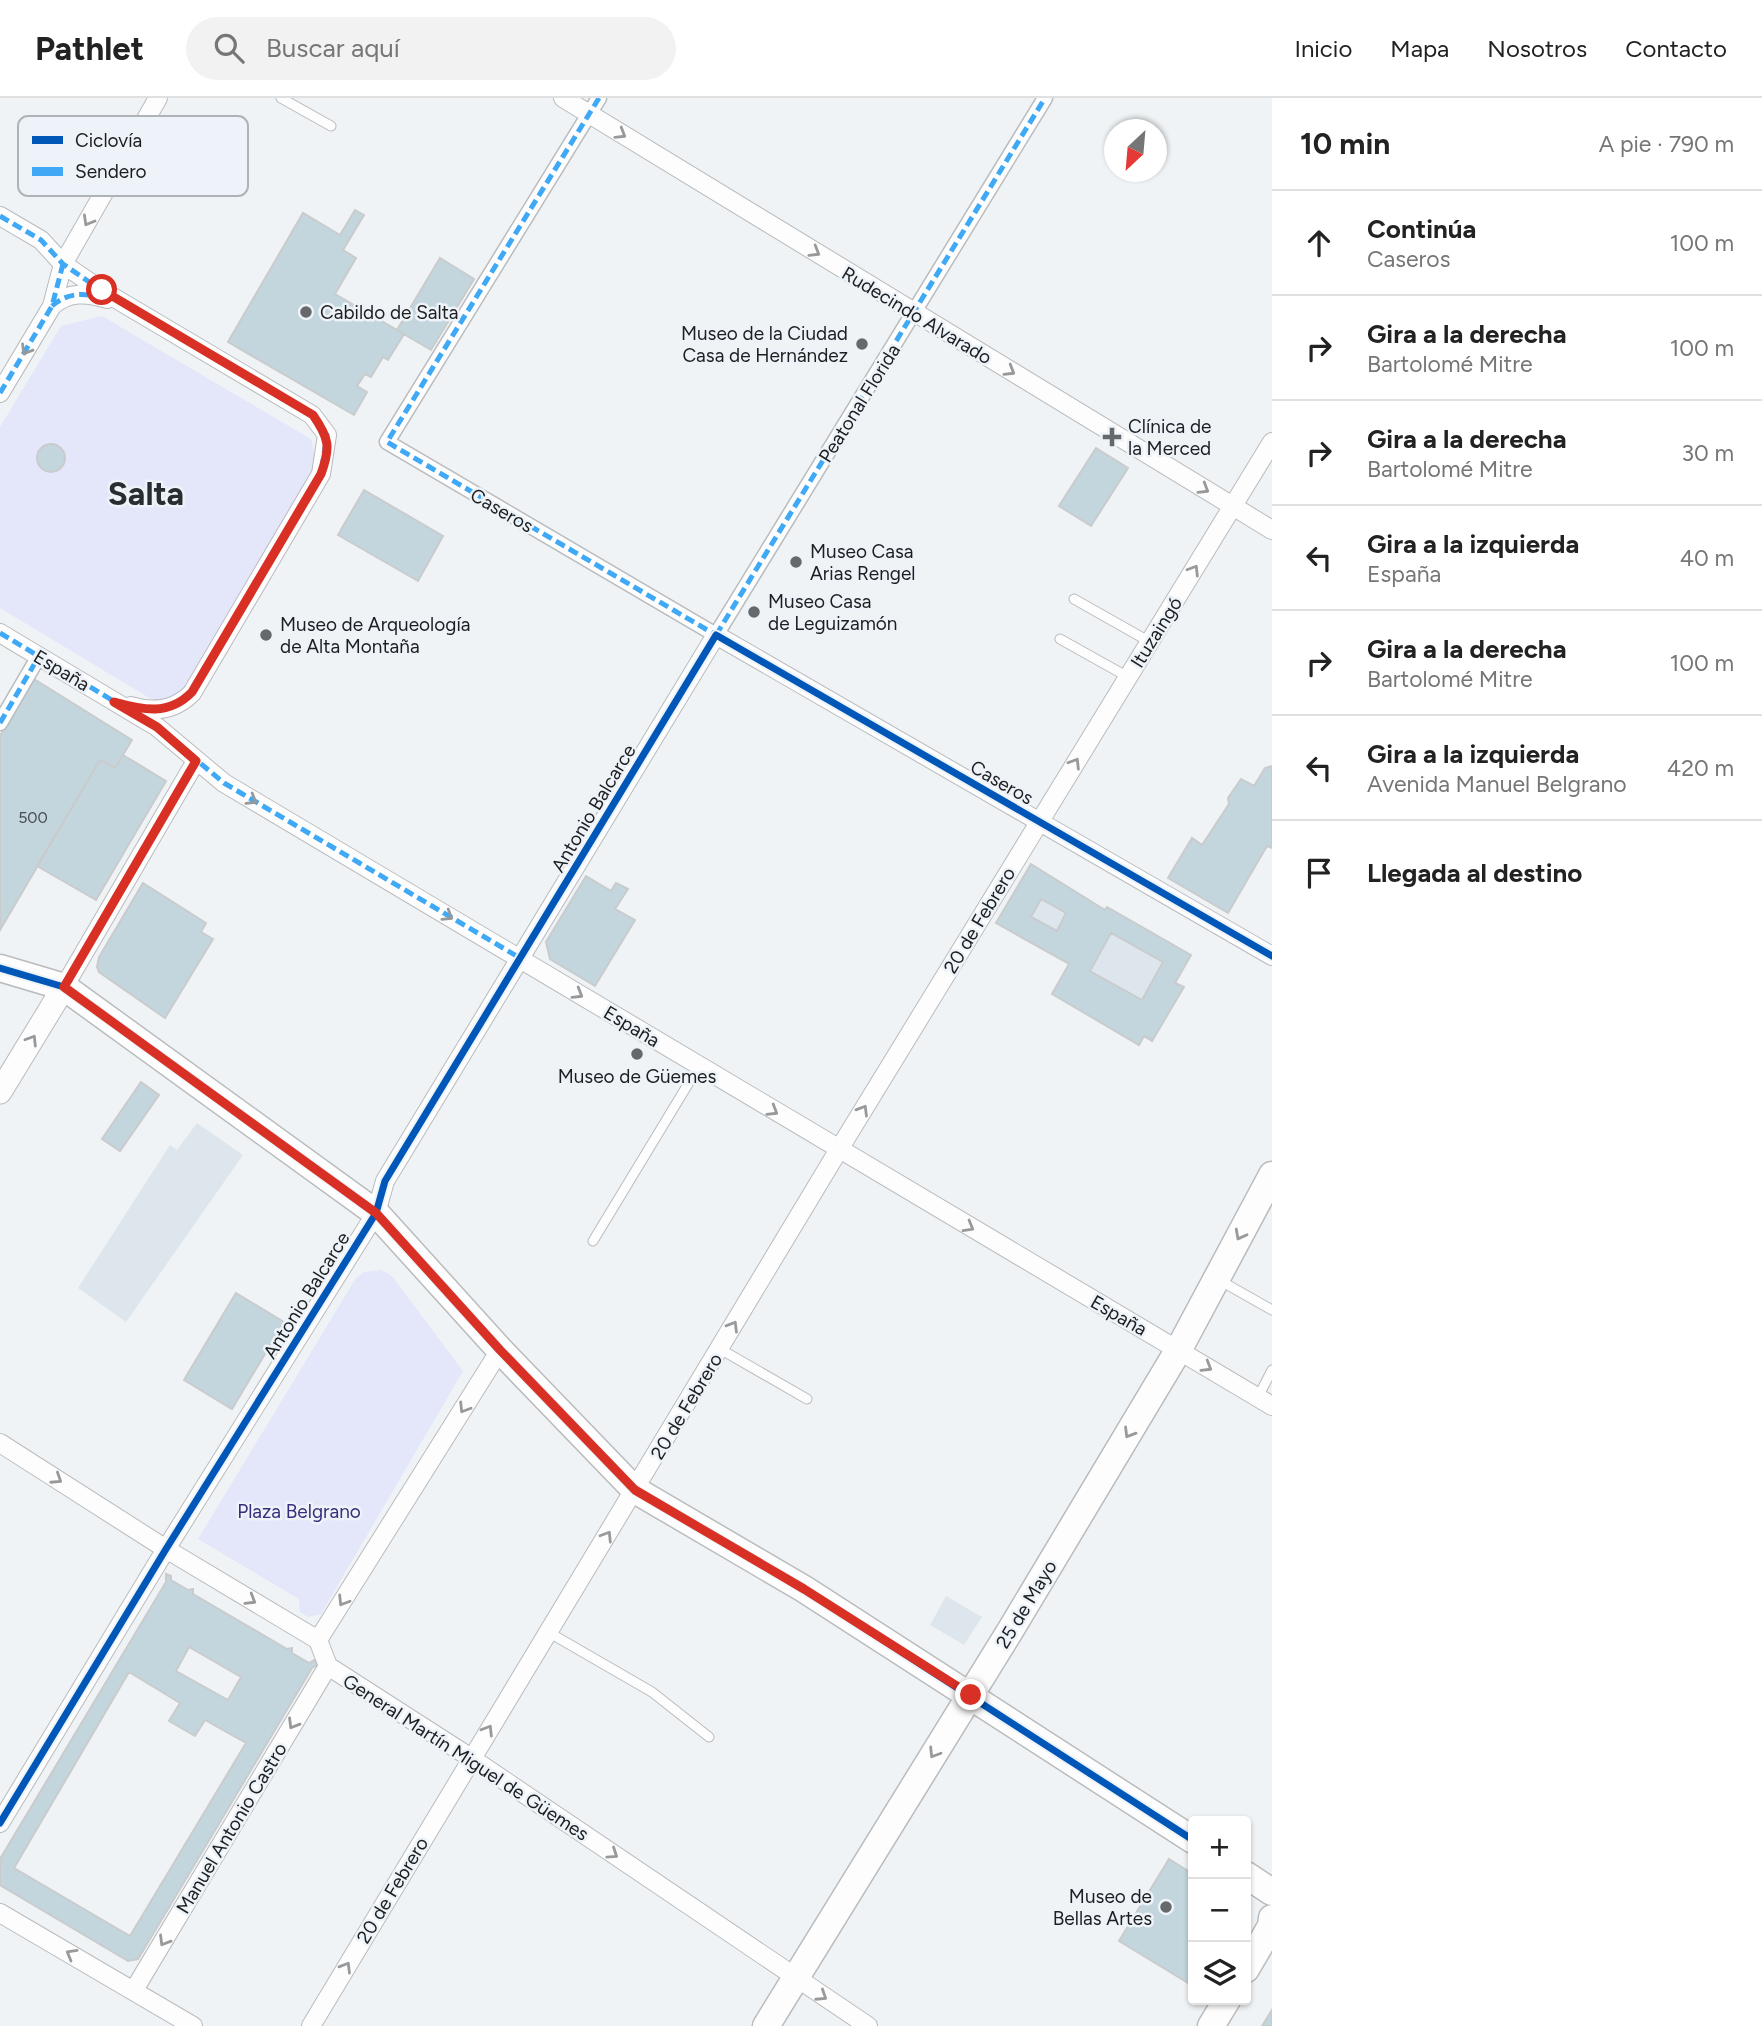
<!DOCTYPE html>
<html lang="es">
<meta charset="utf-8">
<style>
:root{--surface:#fff;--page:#f2f2f2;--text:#222;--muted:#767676;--line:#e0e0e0}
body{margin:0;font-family:Figtree,sans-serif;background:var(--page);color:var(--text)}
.controls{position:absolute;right:21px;bottom:21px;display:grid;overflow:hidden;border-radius:7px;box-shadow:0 2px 5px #0004}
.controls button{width:63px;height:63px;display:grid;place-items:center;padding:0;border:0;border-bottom:2px solid var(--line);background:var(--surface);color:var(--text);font:35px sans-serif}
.compass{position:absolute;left:1104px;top:21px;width:63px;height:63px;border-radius:50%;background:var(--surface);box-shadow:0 2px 5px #0004;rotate:206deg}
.stop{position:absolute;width:21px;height:21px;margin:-16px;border:5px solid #d93025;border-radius:50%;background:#fff}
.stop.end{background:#d93025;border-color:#fff;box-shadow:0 2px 7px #0008}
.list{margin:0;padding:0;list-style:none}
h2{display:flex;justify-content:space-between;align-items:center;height:91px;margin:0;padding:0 28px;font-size:30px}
h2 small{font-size:23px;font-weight:400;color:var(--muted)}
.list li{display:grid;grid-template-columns:46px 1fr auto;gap:21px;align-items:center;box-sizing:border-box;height:105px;padding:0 28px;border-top:2px solid var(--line)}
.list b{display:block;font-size:26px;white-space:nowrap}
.list p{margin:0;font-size:23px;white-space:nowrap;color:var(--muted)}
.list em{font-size:23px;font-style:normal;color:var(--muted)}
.icon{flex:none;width:38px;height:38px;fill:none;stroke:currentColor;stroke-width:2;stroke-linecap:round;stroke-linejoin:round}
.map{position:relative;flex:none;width:1272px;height:1928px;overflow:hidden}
header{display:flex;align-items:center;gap:42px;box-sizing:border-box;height:98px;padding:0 35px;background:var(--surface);border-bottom:2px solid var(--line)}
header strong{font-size:33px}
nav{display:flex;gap:38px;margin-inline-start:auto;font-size:24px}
.search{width:490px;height:63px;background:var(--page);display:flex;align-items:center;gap:18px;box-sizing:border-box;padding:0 24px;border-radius:38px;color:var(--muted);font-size:26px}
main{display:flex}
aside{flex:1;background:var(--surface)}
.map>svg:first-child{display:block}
.built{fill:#dde6ec}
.green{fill:#e4e6fa}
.building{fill:#c3d6dd;stroke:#c9cbcd;stroke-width:2;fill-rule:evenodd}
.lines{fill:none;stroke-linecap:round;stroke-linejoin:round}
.service-casing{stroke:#b9bbbd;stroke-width:11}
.pedestrian-casing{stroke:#b9bbbd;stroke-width:17}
.minor-casing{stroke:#b9bbbd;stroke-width:20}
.tertiary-casing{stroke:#b9bbbd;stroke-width:25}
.secondary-casing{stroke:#b9bbbd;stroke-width:29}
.service{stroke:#fdfdfe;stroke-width:9}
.pedestrian{stroke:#fdfdfe;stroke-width:14}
.minor{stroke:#fdfdfe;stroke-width:18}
.tertiary{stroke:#fdfdfe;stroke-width:23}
.secondary{stroke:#fdfdfe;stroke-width:26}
.quiet{stroke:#3fa9f5;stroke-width:5;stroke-dasharray:10 5;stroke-linecap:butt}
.cycleway-casing{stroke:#edf3f8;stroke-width:11}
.cycleway{stroke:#0057b8;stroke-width:7}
.oneway{stroke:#98999a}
.route{stroke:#d93025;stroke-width:9}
.poi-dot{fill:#66696b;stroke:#edf3f8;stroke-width:2.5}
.labels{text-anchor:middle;stroke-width:5;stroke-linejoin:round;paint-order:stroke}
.number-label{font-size:16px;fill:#464c4f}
.poi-label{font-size:19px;fill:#1c1e20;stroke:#edf3f8;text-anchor:start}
.street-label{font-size:19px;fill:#1c1e20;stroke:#edf3f8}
.park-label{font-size:19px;fill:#372e7c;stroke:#edf3f8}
.town-label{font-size:33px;font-weight:bold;fill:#282d31;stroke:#edf3f8}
.key{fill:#edf3f8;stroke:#aeb3b7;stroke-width:2}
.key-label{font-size:19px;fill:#1c1e20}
</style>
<header>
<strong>Pathlet</strong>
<div class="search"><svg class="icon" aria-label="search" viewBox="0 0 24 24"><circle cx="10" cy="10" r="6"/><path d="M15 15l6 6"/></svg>Buscar aquí</div>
<nav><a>Inicio</a><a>Mapa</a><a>Nosotros</a><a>Contacto</a></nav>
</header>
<main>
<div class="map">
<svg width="1272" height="1928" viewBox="0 0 1272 1928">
<rect width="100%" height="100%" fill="#f0f3f5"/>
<!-- built -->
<path class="built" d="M1031,766l73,46 3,-3 84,48 -16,27 9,5 -32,54 -7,-5 -6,9 -87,-51 17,-30 -73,-41z
M197,1025l46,32 -117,167 -48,-34 92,-143 7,5z
M946,1498l36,21 -18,28 -34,-20z"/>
<!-- green -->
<path class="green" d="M102,218l209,123 6,26 -134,225 -22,15 -161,-97v-181l61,-101z
M381,1172l11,6 71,95 -142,243 -13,3 -8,-5 -1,-13 -101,-60 158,-261 8,-6z"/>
<!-- building -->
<path class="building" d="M355,112l9,5 -21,35 13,8 -21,36 69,40 -16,26 -5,-3 -12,20 -6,-3 -8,12 10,6 -13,23 -126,-73 75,-129 37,22z
M440,160l34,21 -43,71 -34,-20z
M37 360a14 14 0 1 1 28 0a14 14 0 1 1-28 0Z
M1096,350l32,20 -37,58 -32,-20z
M364,392l79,46 -25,45 -80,-46z
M34,581l98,61 -17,28 -15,-8 -100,170v-194z
M123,657l43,26 -70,119 -59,-34 63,-106 15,8z
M1272,668v82l-5,-2 -39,67 -60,-35 24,-40 10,7 27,-41 -1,-6 13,-19 13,7 11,-18z
M1031,766l74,46 2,-3 84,48 -16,28 9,4 -32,54 -8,-5 -5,9 -87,-51 17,-30 -73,-41zM1041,801l25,14 -9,18 -26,-14zM1111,835l52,29 -21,38 -52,-29z
M586,778l25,15 5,-8 12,6 -13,20 20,11 -40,66 -45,-27 -4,-17z
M143,785l63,40 -5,9 12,7 -48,79 -66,-46 -2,-5 2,-10z
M141,984l18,13 -39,56 -18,-12z
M236,1195l48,29 -52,87 -48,-29z
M166,1476l5,2v4l17,10 5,-1v5l94,55 5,-1v5l17,10 5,-3 3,5 -5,3 -174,291 -10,2 -128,-76v-26l166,-277zM189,1549l52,30 -13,23 -52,-29zM129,1574l51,31 -11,18 26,15 10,-16 41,23 -116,193 -116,-68z
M1169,1761l24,15v112l-74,-45z
M1272,1912v16h-10z"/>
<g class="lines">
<!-- service casing -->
<g class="service-casing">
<path id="service" d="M281,0l50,28
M1074,501l76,43
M1060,541l68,38
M593,1143l106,-175
M1219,1182l53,30
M720,1251l87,50
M1258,1299l14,-27
M548,1534l104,60 57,45"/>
</g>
<!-- pedestrian casing -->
<g class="pedestrian-casing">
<path id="pedestrian" d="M599,0l-212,344 329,193 329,-537
M0,625l39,-67"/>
</g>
<!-- minor casing -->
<g class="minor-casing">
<path id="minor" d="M563,0l709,432
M0,118l41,24 22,24 38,26 211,125 15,20 -6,39 -129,219c-17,17 -38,20 -61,13
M52,208c17,-15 35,-13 55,-7
M0,295l52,-87 11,-42 95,-166
M0,535l157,94 67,56 1048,623
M64,889l132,-226
M0,1345l166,106 152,91 10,26 143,92 397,268
M318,1542l182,-290
M0,1725l166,-274 210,-336 9,-32 331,-546 556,321
M0,1815l193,113
M134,1892l194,-324
M311,1928l527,-875 434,-709"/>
</g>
<!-- tertiary casing -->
<g class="tertiary-casing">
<path id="tertiary" d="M0,994l64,-105"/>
</g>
<!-- secondary casing -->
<g class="secondary-casing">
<path id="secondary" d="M0,870l64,19 312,226 124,137 135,140 169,99 389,251
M1246,1777l26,17
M1246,1871l25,-43 1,-8
M766,1928l247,-400 166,-277 93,-174
M1211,1928l16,-26"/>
</g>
<!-- service -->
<use href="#service" class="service"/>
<!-- pedestrian -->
<use href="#pedestrian" class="pedestrian"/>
<!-- minor -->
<use href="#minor" class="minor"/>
<!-- tertiary -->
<use href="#tertiary" class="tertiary"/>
<!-- secondary -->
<use href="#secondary" class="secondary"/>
<!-- quiet -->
<path class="quiet" d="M599,0l-212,344 334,196
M0,118l41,24 22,24 38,26 211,125 15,20 -6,39 -129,219c-23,23 -49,17 -77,9
M52,208c17,-15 35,-13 55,-7
M0,295l52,-87 11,-42
M0,535l157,94 67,56 296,175
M716,537l329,-537
M0,625l39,-67
M64,889l132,-226"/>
<!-- cycleway casing -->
<g class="cycleway-casing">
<path id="cycleway" d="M0,870l64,19 312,226 124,137 135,140 169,99 389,251
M0,1725l166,-274 210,-336 9,-32 331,-546 556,321"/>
</g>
<!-- cycleway -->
<use href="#cycleway" class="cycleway"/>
</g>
<!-- one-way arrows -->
<defs><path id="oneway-chevron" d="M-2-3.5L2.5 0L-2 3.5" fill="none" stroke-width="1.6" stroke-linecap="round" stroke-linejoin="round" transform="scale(1.75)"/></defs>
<g class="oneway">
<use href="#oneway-chevron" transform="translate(621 36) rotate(31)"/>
<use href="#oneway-chevron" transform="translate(88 123) rotate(120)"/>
<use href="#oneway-chevron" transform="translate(815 154) rotate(31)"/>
<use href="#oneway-chevron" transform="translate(26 252) rotate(121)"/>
<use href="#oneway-chevron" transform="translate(1010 273) rotate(31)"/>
<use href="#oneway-chevron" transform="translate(1204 391) rotate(31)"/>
<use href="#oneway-chevron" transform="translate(1194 472) rotate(-58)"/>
<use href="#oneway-chevron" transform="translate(1075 665) rotate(-58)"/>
<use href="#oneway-chevron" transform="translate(252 702) rotate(31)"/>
<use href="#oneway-chevron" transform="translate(448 818) rotate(31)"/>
<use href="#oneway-chevron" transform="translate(578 896) rotate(31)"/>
<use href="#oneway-chevron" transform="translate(32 942) rotate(-58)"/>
<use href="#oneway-chevron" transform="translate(863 1012) rotate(-59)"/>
<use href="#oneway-chevron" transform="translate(773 1013) rotate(31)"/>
<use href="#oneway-chevron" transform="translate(969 1129) rotate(30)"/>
<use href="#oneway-chevron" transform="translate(1240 1137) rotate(118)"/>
<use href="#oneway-chevron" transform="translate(733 1228) rotate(-59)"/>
<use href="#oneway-chevron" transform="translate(1207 1269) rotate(31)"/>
<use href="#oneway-chevron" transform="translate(464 1310) rotate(122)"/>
<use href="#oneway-chevron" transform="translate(1129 1335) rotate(121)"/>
<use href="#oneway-chevron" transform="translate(57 1381) rotate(33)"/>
<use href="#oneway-chevron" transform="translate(607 1438) rotate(-58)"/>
<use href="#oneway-chevron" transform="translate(251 1502) rotate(31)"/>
<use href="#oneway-chevron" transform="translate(343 1503) rotate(122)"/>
<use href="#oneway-chevron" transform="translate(293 1626) rotate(121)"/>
<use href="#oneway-chevron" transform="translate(488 1632) rotate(-58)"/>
<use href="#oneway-chevron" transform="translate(934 1655) rotate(122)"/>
<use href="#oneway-chevron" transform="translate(613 1756) rotate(34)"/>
<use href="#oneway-chevron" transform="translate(164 1843) rotate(121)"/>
<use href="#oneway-chevron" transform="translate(71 1856) rotate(-150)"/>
<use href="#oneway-chevron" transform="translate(346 1869) rotate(-59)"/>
<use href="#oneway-chevron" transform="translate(822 1898) rotate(33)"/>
</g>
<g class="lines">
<!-- route -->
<path class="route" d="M102,192l211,125c16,23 18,32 8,59l-129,218c-23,24 -49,18 -78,10l43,25 39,34 -132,226 312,226 124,137 135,140 169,99 167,106"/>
</g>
<!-- markers -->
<g class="poi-dot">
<circle cx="306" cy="214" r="7"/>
<circle cx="862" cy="246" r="7"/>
<path d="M1108.5 328.5h7v7h7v7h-7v7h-7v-7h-7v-7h7z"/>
<circle cx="796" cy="464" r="7"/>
<circle cx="754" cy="514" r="7"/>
<circle cx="266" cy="537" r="7"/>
<circle cx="637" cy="956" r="7"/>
<circle cx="1166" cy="1809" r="7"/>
</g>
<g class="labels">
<!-- number labels -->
<g class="number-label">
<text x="33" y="725">500</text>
</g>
<!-- poi labels -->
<g class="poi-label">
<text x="320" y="221">Cabildo de Salta</text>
<text x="848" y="242" text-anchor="end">Museo de la Ciudad<tspan x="848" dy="22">Casa de Hernández</tspan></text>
<text x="1128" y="335">Clínica de<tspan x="1128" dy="22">la Merced</tspan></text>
<text x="810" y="460">Museo Casa<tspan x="810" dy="22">Arias Rengel</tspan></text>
<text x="768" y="510">Museo Casa<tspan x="768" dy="22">de Leguizamón</tspan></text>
<text x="280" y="533">Museo de Arqueología<tspan x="280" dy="22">de Alta Montaña</tspan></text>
<text x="637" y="985" text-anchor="middle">Museo de Güemes</text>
<text x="1152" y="1805" text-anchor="end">Museo de<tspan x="1152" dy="22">Bellas Artes</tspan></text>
</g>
<!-- street labels -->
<g class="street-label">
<text transform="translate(917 217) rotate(31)" y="7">Rudecindo Alvarado</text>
<text transform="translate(859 305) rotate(-58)" y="7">Peatonal Florida</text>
<text transform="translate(502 412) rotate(30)" y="7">Caseros</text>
<text transform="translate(1156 534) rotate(-58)" y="7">Ituzaingó</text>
<text transform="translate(62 572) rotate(31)" y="7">España</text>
<text transform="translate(1002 684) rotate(30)" y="7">Caseros</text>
<text transform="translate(593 710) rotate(-59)" y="7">Antonio Balcarce</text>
<text transform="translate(979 822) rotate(-59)" y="7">20 de Febrero</text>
<text transform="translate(632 928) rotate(31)" y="7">España</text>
<text transform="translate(306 1197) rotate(-58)" y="7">Antonio Balcarce</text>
<text transform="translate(1119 1217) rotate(30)" y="7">España</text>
<text transform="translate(686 1308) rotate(-59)" y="7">20 de Febrero</text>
<text transform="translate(1026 1506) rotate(-59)" y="7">25 de Mayo</text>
<text transform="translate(466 1659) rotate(33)" y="7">General Martín Miguel de Güemes</text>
<text transform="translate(231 1730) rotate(-59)" y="7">Manuel Antonio Castro</text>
<text transform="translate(392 1792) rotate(-59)" y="7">20 de Febrero</text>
</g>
<!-- park labels -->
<g class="park-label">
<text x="299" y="1420">Plaza Belgrano</text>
</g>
<!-- town labels -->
<g class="town-label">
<text x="146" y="407">Salta</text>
</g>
</g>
<!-- legend -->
<rect x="18" y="18" width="230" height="80" rx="10" class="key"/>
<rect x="32" y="38" width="31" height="8" fill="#0057b8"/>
<rect x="32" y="69" width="31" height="9" fill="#3fa9f5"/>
<g class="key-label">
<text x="75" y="49">Ciclovía</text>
<text x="75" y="80">Sendero</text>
</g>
</svg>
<div class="controls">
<button>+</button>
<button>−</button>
<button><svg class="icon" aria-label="layers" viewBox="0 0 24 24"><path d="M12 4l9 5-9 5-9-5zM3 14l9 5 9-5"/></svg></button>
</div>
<svg class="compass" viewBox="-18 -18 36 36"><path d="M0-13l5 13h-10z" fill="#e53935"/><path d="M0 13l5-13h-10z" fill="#767676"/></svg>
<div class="stop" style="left:102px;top:192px"></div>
<div class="stop end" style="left:971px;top:1597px"></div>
</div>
<aside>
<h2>10 min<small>A pie · 790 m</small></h2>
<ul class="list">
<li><svg class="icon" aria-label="ahead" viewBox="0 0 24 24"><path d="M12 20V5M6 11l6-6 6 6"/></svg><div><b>Continúa</b><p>Caseros</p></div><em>100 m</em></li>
<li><svg class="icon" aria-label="right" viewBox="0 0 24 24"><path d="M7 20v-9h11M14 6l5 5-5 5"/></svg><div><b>Gira a la derecha</b><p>Bartolomé Mitre</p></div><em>100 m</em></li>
<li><svg class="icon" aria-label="right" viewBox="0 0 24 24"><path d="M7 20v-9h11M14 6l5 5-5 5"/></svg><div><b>Gira a la derecha</b><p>Bartolomé Mitre</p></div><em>30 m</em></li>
<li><svg class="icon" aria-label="left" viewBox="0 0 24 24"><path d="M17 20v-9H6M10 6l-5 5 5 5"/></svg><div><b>Gira a la izquierda</b><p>España</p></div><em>40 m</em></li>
<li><svg class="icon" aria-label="right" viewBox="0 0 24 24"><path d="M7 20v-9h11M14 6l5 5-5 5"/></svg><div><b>Gira a la derecha</b><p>Bartolomé Mitre</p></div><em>100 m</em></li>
<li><svg class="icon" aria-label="left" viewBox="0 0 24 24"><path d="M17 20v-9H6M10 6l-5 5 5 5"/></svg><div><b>Gira a la izquierda</b><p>Avenida Manuel Belgrano</p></div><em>420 m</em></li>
<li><svg class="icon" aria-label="arrive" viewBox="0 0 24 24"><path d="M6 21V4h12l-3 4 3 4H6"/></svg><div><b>Llegada al destino</b></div></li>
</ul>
</aside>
</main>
